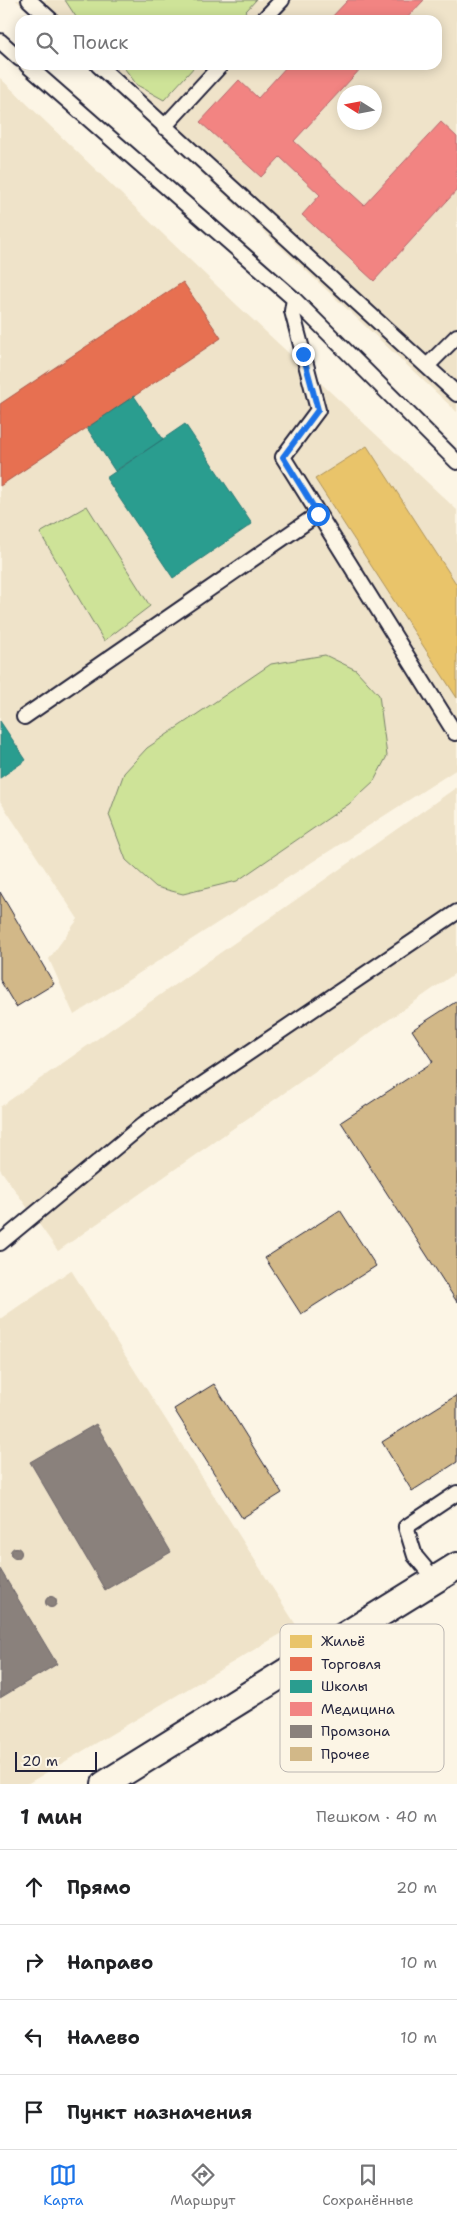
<!DOCTYPE html>
<html lang="ru">
<meta charset="utf-8">
<style>
:root{--surface:#fff;--page:#f6f6f6;--text:#202124;--muted:#757577;--line:#e0e0e0;--accent:#1a73e8}
body{margin:0;font-family:"Shantell Sans",sans-serif;background:var(--page);color:var(--text)}
.compass{position:absolute;left:337px;top:85px;width:45px;height:45px;border-radius:50%;background:var(--surface);box-shadow:0 2px 12px #0003;rotate:281deg}
.scale{position:absolute;left:15px;bottom:12px;width:82px;box-sizing:border-box;padding-left:5px;border:2px solid #22223b;border-top:0;font-size:14px;line-height:18px;white-space:nowrap;color:#22223b;-webkit-text-stroke:4px #fcf5e5;paint-order:stroke}
.stop{position:absolute;width:15px;height:15px;margin:-11px;border:4px solid #1a73e8;border-radius:50%;background:#fff}
.stop.end{background:#1a73e8;border-color:#fff;box-shadow:0 1px 5px #0008}
.list{margin:0;padding:0;list-style:none}
h2{display:flex;justify-content:space-between;align-items:center;height:65px;margin:0;padding:0 20px;font-size:21px}
h2 small{font-size:16px;font-weight:400;color:var(--muted)}
.list li{display:grid;grid-template-columns:32px 1fr auto;gap:15px;align-items:center;box-sizing:border-box;height:75px;padding:0 20px;border-top:1px solid var(--line)}
.list b{display:block;font-size:19px;white-space:nowrap}
.list em{font-size:16px;font-style:normal;color:var(--muted)}
.icon{flex:none;width:28px;height:28px;fill:none;stroke:currentColor;stroke-width:2;stroke-linecap:round;stroke-linejoin:round}
.map{position:relative;flex:none;width:457px;height:1784px;overflow:hidden}
.search{position:absolute;background:var(--surface);box-shadow:0 2px 12px #0003;left:15px;right:15px;top:15px;height:55px;display:flex;align-items:center;gap:12px;box-sizing:border-box;padding:0 18px;border-radius:15px;color:var(--muted);font-size:19px}
.sheet{height:365px;background:var(--surface)}
nav{display:flex;justify-content:space-around;align-items:center;box-sizing:border-box;height:70px;border-top:1px solid var(--line);background:var(--surface);font-size:14px;color:var(--muted)}
nav a{display:grid;justify-items:center;gap:2px}
nav .on{color:var(--accent)}
.map>svg:first-child{display:block}
.built{fill:#efe3c9;fill-rule:evenodd}
.green{fill:#cee398;stroke:#78826a}
.homes{fill:#e9c46a;stroke:#ad935c}
.shops{fill:#e76f51;stroke:#ac584a}
.schools{fill:#2a9d8f;stroke:#287876}
.health{fill:#f28482;stroke:#b4676d}
.industry{fill:#8a817c;stroke:#6b6468}
.building{fill:#d2b888;stroke:#22223b}
.lines{fill:none;stroke-linecap:round;stroke-linejoin:round}
.service-casing{stroke:#22223b;stroke-width:18}
.minor-casing{stroke:#22223b;stroke-width:30}
.service{stroke:#fcf5e5;stroke-width:14}
.minor{stroke:#fcf5e5;stroke-width:26}
.route{stroke:#1a73e8;stroke-width:6}
.key{fill:#fcf5e5;stroke:#bbb6b2;stroke-width:1}
.key-label{font-size:14px;fill:#22223b}
</style>
<div class="map">
<svg width="457" height="1784" viewBox="0 0 457 1784">
<rect width="100%" height="100%" fill="#fcf5e5"/>
<filter id="ink" filterUnits="userSpaceOnUse"><feTurbulence type="fractalNoise" baseFrequency=".02" numOctaves="2"/><feDisplacementMap in="SourceGraphic" scale="10" xChannelSelector="R" yChannelSelector="G"/><feConvolveMatrix kernelMatrix="1 2 1 2 8 2 1 2 1" color-interpolation-filters="sRGB"/></filter>
<g filter="url(#ink)">
<!-- built -->
<path class="built" d="M16,0h441v412l-371,-347h351v-45h-400zM344,92h30v30h-30z
M0,78l238,228 219,204v259l-383,246 -25,-56 29,-40 -78,-118z
M457,787v185l-399,279 -58,-82v-62z
M71,1270l225,355 -269,159h-27v-465z"/>
<!-- green -->
<path class="green" d="M65,0h191l-18,20h-160z
M122,65h74l-32,35 -27,-15z
M87,506l63,100 -46,35 -64,-108z
M325,655l31,15 23,25 8,61 -13,25 -25,23 -112,77 -54,13 -27,-7 -30,-27 -17,-45 15,-42 23,-25 124,-84z"/>
<!-- homes -->
<path class="homes" d="M367,446l90,139v113l-142,-219z"/>
<!-- shops -->
<path class="shops" d="M183,282l38,56 -221,148v-82z"/>
<!-- schools -->
<path class="schools" d="M134,396l29,43 -48,32 -28,-43z
M185,424l67,100 -79,54 -67,-100z
M0,721l26,39 -26,18z"/>
<!-- health -->
<path class="health" d="M348,0h76l-19,20h-76z
M288,65h76l-70,76 70,64 77,-83 16,15v53l-83,91 -72,-66 18,-20 -40,-38 -19,20 -61,-55 39,-42 19,18z"/>
<!-- industry -->
<path class="industry" d="M96,1424l75,128 -66,38 -75,-128z
M10.5 1553a5.5 5.5 0 1 1 11 0a5.5 5.5 0 1 1-11 0Z
M0,1569l57,95 -57,34z
M45.5 1602a5.5 5.5 0 1 1 11 0a5.5 5.5 0 1 1-11 0Z"/>
<!-- building -->
<path class="building" d="M0,892l54,92 -38,23 -16,-27z
M457,1001v301l-116,-180 92,-60 -21,-32z
M340,1210l36,56 -75,48 -36,-56z
M214,1384l68,109 -40,25 -68,-109z
M457,1395v67l-45,29 -30,-49z"/>
<g class="lines">
<!-- service casing -->
<g class="service-casing">
<path id="service" d="M29,0l22,20
M263,20l19,-20
M0,41l20,18
M27,65l267,234 163,163
M98,65l359,329
M164,127l57,-62
M294,299l-2,12 26,99 -35,47 172,276
M427,366l30,-30
M24,717l294,-203
M0,1243l145,-120 312,-211
M435,1580l-20,-24 -9,-29 51,-34"/>
</g>
<!-- minor casing -->
<g class="minor-casing">
<path id="minor" d="M105,1784l352,-218"/>
</g>
<!-- service -->
<use href="#service" class="service"/>
<!-- minor -->
<use href="#minor" class="minor"/>
</g>
</g>
<g class="lines" filter="url(#ink)">
<!-- route -->
<path class="route" d="M303,354l15,56 -35,47 35,57"/>
</g>
<!-- legend -->
<rect x="280" y="1624" width="164" height="148" rx="8" class="key"/>
<rect x="290" y="1635" width="22" height="13" fill="#e9c46a"/>
<rect x="290" y="1657" width="22" height="14" fill="#e76f51"/>
<rect x="290" y="1680" width="22" height="13" fill="#2a9d8f"/>
<rect x="290" y="1702" width="22" height="14" fill="#f28482"/>
<rect x="290" y="1725" width="22" height="13" fill="#8a817c"/>
<rect x="290" y="1747" width="22" height="14" fill="#d2b888"/>
<g class="key-label">
<text x="321" y="1646">Жильё</text>
<text x="321" y="1669">Торговля</text>
<text x="321" y="1691">Школы</text>
<text x="321" y="1714">Медицина</text>
<text x="321" y="1736">Промзона</text>
<text x="321" y="1759">Прочее</text>
</g>
</svg>
<svg class="compass" viewBox="-18 -18 36 36"><path d="M0-13l5 13h-10z" fill="#e53935"/><path d="M0 13l5-13h-10z" fill="#757577"/></svg>
<div class="scale">20 m</div>
<div class="stop" style="left:318px;top:514px"></div>
<div class="stop end" style="left:303px;top:354px"></div>
<div class="search"><svg class="icon" aria-label="search" viewBox="0 0 24 24"><circle cx="10" cy="10" r="6"/><path d="M15 15l6 6"/></svg>Поиск</div>
</div>
<section class="sheet">
<h2>1 мин<small>Пешком · 40 m</small></h2>
<ul class="list">
<li><svg class="icon" aria-label="ahead" viewBox="0 0 24 24"><path d="M12 20V5M6 11l6-6 6 6"/></svg><div><b>Прямо</b></div><em>20 m</em></li>
<li><svg class="icon" aria-label="right" viewBox="0 0 24 24"><path d="M7 20v-9h11M14 6l5 5-5 5"/></svg><div><b>Направо</b></div><em>10 m</em></li>
<li><svg class="icon" aria-label="left" viewBox="0 0 24 24"><path d="M17 20v-9H6M10 6l-5 5 5 5"/></svg><div><b>Налево</b></div><em>10 m</em></li>
<li><svg class="icon" aria-label="arrive" viewBox="0 0 24 24"><path d="M6 21V4h12l-3 4 3 4H6"/></svg><div><b>Пункт назначения</b></div></li>
</ul>
</section>
<nav>
<a class="on"><svg class="icon" aria-label="map" viewBox="0 0 24 24"><path d="M3 6l6-2 6 2 6-2v14l-6 2-6-2-6 2zM9 4v14M15 6v14"/></svg>Карта</a>
<a><svg class="icon" aria-label="directions" viewBox="0 0 24 24"><path d="M12 3l9 9-9 9-9-9zM9 14v-3h6M13 9l2 2-2 2"/></svg>Маршрут</a>
<a><svg class="icon" aria-label="saved" viewBox="0 0 24 24"><path d="M7 4h10v16l-5-4-5 4z"/></svg>Сохранённые</a>
</nav>
